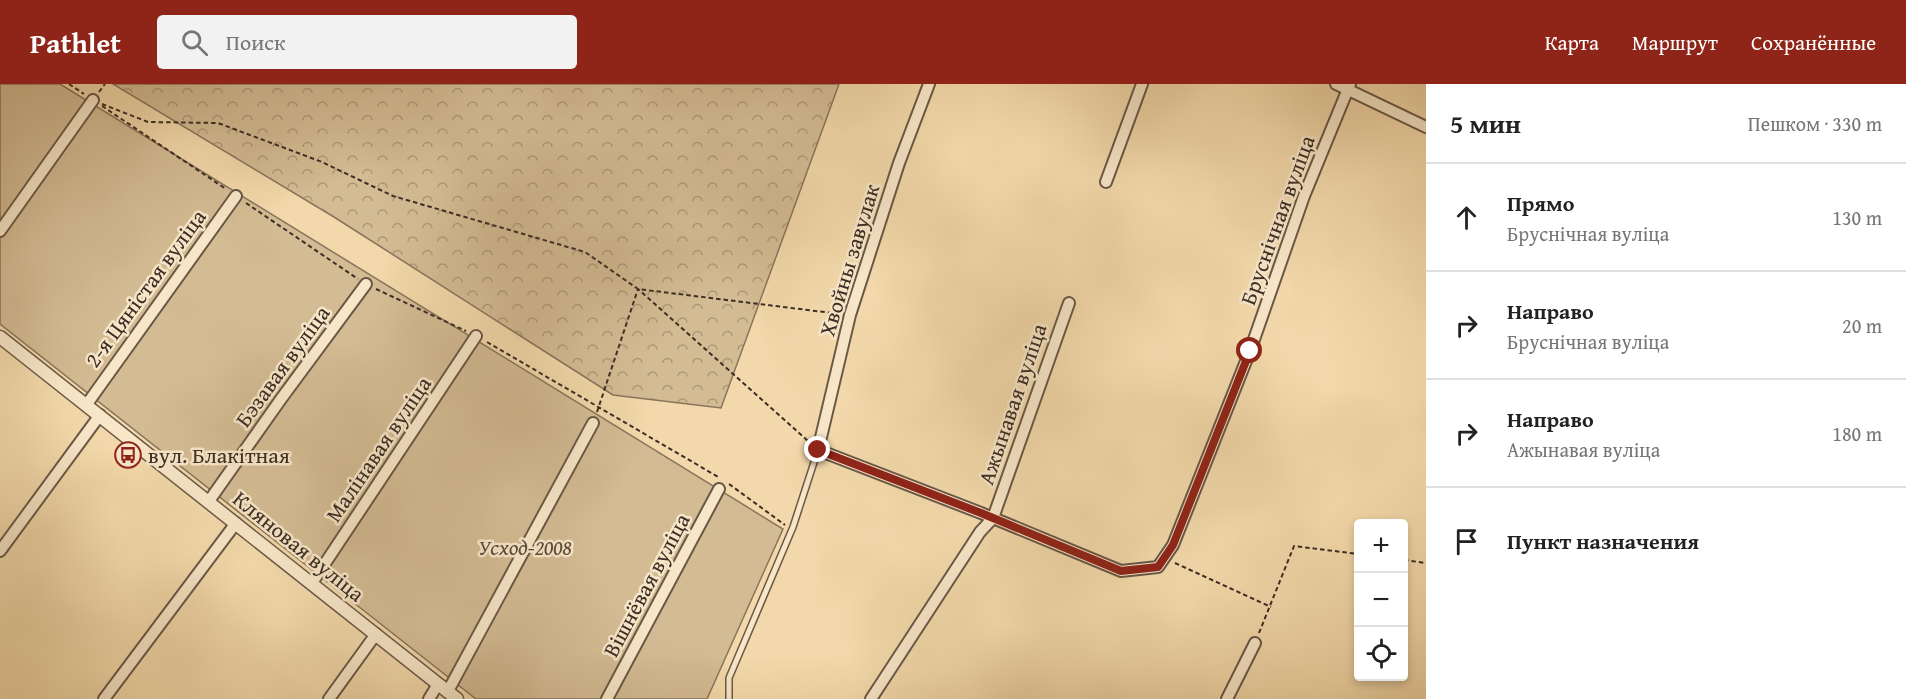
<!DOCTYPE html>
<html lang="ru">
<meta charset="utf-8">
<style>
:root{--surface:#fff;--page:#f2f2f2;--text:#222;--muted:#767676;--line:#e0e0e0;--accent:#8f2418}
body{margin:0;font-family:"Gentium Book Plus",serif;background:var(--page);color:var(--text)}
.controls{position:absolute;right:18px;bottom:18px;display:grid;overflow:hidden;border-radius:6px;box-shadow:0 3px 9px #0003}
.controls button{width:54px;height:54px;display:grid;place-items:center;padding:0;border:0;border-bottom:2px solid var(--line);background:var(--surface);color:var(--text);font:30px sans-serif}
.stop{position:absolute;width:18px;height:18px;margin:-14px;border:4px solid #8f2418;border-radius:50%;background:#fff}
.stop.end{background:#8f2418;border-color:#fff;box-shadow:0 2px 6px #0008}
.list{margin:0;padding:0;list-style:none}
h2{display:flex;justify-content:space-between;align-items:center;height:78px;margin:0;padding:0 24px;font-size:26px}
h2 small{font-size:20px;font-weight:400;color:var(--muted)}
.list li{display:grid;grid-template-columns:39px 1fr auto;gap:18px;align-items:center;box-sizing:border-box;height:108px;padding:0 24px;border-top:2px solid var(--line)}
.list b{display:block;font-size:22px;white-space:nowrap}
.list p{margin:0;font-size:20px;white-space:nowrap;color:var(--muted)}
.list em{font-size:20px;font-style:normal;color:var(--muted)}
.icon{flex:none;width:33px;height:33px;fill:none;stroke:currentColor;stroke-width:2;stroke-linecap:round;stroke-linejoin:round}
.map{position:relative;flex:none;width:1426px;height:615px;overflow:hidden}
header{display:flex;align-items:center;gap:36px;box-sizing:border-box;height:84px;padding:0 30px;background:var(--accent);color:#fff}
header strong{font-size:28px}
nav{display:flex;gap:33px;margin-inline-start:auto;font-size:21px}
.search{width:420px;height:54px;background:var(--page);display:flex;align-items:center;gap:15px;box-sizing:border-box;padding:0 21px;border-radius:6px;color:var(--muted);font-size:22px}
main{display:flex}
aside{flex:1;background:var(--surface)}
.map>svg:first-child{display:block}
.forest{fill:url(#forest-crowns);stroke:#88745c;stroke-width:1.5}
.green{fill:#d3bb93;stroke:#88745c;stroke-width:1.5}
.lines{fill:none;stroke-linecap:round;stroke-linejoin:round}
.service-casing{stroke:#6a5846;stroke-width:8}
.minor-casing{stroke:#6a5846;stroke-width:14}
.tertiary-casing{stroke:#6a5846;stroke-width:15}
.path{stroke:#3c2e25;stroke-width:2;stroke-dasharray:4.5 3;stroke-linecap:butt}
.service{stroke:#f7e6c8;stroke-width:5}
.minor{stroke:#f7e6c8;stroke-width:10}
.tertiary{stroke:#f7e6c8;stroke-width:12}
.route{stroke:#8f2418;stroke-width:8}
.labels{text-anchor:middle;stroke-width:5;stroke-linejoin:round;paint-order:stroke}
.street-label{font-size:22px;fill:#3c2e25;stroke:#f7e6c8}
.poi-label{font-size:22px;fill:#3c2e25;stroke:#f7e6c8;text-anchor:start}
.park-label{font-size:22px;font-style:italic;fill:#5a4a3b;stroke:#f7e6c8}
</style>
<header>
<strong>Pathlet</strong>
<div class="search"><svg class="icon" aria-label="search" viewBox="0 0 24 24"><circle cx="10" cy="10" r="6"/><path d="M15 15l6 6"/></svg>Поиск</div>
<nav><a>Карта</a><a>Маршрут</a><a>Сохранённые</a></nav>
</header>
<main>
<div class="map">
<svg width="1426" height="615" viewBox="0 0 1426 615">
<defs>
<pattern id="forest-crowns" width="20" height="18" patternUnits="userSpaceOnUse" patternTransform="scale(1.5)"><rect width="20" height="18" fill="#d3bb93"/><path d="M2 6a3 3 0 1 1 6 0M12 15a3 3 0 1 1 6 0" fill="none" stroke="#ac9878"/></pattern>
</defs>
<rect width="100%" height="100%" fill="#f2d8aa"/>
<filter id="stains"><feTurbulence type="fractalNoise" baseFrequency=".00333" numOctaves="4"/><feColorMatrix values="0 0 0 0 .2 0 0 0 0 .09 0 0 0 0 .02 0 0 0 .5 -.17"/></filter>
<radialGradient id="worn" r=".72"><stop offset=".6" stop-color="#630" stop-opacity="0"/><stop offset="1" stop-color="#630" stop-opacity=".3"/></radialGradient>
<!-- forest -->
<path class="forest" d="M113,0h726l-118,324 -108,-13 -279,-178z"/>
<!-- green -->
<path class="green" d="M0,0h60l723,445 -76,170h-231l-476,-375z"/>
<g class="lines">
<!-- service casing -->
<g class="service-casing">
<path id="service" d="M729,615v-21l64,-151 25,-77"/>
</g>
<!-- minor casing -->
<g class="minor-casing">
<path id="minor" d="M929,0l-30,79 -49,152 -32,135 163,63 140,58 37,-4 15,-22 77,-194 54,-155 46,-112
M1336,0l90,43
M1106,98l36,-98
M0,147l93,-131
M87,320l149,-208
M209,417l72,-102 85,-115
M0,467l100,-136
M312,499l164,-247
M448,607l145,-268
M104,615l132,-176
M329,615l47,-65
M429,615l9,-15
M607,615l112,-210
M871,615l109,-167 13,-14 76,-215
M1227,615l28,-56"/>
</g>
<!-- tertiary casing -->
<g class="tertiary-casing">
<path id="tertiary" d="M0,253l457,362"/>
</g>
<!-- path -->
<path class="path" d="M69,0l15,10
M99,8l6,-8
M102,20l46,18 70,1 104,39 71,34 192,56 53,37 202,25
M102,22l124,83
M246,119l112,76
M376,205l90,42
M487,258l233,136
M597,328l41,-123 170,152
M729,400l56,41
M1404,476l22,3
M1175,479l96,44
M1259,549l35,-87 64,8"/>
<!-- service -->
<use href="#service" class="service"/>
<!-- minor -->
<use href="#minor" class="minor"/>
<!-- tertiary -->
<use href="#tertiary" class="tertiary"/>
</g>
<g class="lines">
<!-- route -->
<path class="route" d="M818,366l163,63 140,58 37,-4 15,-22 77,-194"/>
</g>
<!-- icons -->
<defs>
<g id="bus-ring" transform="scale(1.35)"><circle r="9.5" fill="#f7e6c8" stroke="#8f2418" stroke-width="1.5"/><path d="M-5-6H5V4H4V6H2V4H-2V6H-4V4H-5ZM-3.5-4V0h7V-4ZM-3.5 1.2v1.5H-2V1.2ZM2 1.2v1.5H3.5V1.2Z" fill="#8f2418"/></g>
</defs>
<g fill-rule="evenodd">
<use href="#bus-ring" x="128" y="371"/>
</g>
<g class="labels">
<!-- street labels -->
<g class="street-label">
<text transform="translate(1277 136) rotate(-70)" y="8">Бруснічная вуліца</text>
<text transform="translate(849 176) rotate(-73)" y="8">Хвойны завулак</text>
<text transform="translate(145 204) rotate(-54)" y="8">2-я Цяністая вуліца</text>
<text transform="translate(282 282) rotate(-54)" y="8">Бэзавая вуліца</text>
<text transform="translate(1012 320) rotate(-71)" y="8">Ажынавая вуліца</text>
<text transform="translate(378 365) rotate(-56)" y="8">Малінавая вуліца</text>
<text transform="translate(299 462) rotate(39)" y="8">Кляновая вуліца</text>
<text transform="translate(646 501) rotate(-62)" y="8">Вішнёвая вуліца</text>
</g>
<!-- poi labels -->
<g class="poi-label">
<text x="148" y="379">вул. Блакітная</text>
</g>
<!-- park labels -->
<g class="park-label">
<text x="525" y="471">Усход-2008</text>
</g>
</g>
<rect width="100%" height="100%" filter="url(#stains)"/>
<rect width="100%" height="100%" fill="url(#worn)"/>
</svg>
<div class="controls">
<button>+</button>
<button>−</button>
<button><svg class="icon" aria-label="locate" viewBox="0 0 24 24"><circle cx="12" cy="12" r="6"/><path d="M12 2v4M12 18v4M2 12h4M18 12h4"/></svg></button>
</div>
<div class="stop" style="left:1250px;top:267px"></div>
<div class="stop end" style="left:818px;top:366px"></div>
</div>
<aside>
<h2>5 мин<small>Пешком · 330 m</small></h2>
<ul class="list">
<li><svg class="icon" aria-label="ahead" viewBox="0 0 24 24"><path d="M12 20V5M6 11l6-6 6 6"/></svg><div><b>Прямо</b><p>Бруснічная вуліца</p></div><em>130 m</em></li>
<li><svg class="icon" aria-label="right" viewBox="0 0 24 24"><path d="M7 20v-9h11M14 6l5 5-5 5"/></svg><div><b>Направо</b><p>Бруснічная вуліца</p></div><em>20 m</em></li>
<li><svg class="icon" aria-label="right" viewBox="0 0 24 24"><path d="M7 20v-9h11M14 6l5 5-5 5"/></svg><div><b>Направо</b><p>Ажынавая вуліца</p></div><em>180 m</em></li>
<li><svg class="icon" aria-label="arrive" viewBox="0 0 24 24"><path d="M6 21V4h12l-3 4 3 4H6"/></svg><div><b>Пункт назначения</b></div></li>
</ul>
</aside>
</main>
